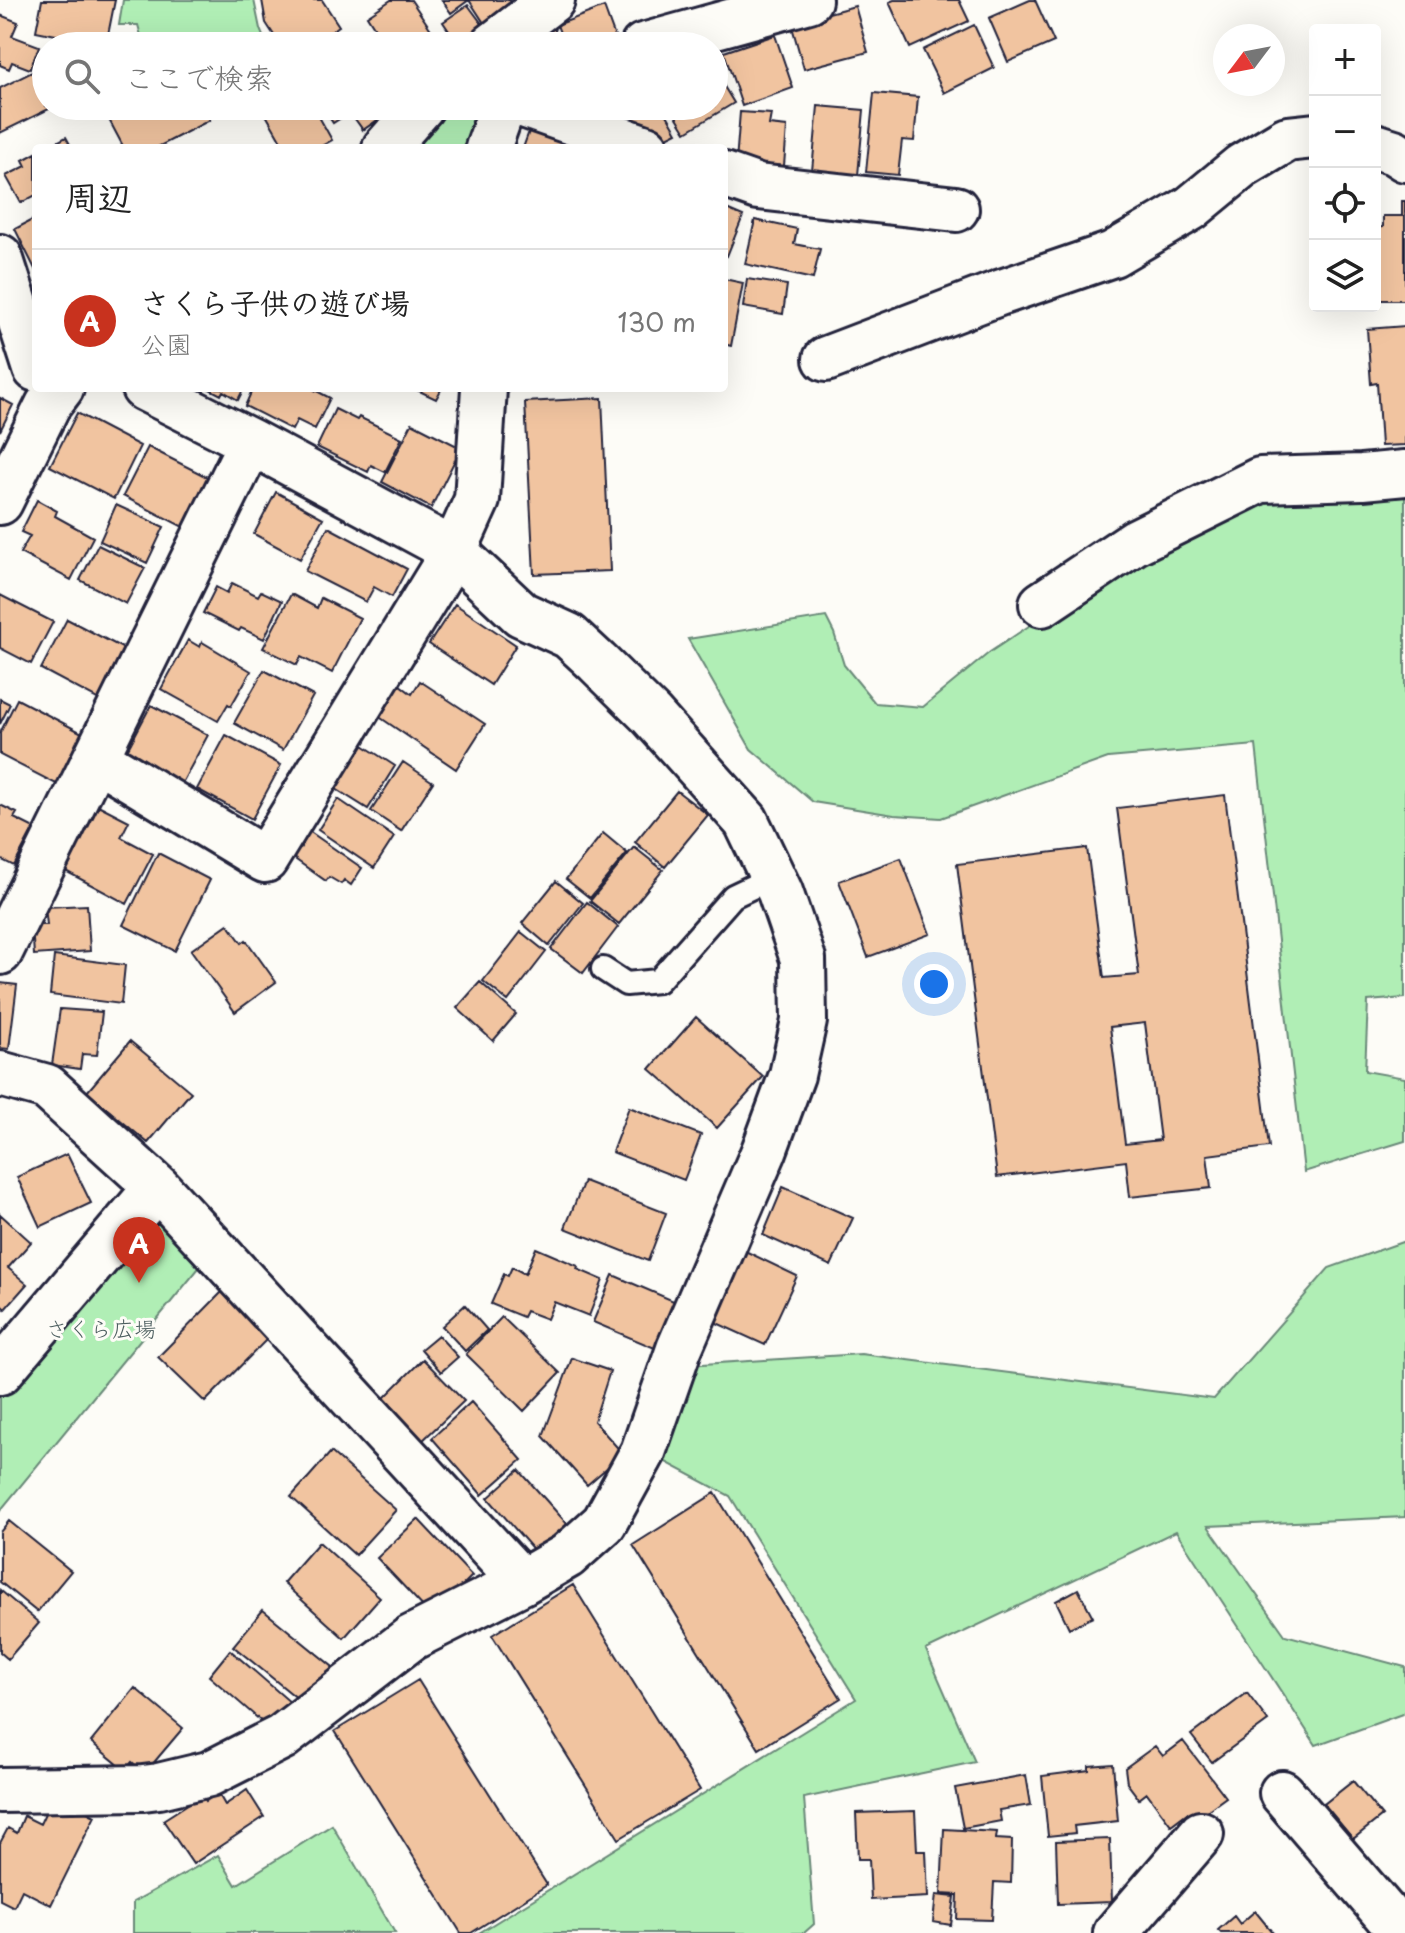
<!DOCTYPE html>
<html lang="ja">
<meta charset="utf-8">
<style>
:root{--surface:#fff;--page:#f2f2f2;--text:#222;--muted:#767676;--line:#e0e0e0;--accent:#c8321e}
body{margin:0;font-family:"Playpen Sans","Klee One",sans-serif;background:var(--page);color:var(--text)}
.controls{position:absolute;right:24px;top:24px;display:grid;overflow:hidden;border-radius:8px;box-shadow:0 8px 32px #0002}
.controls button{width:72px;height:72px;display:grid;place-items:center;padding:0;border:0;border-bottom:2px solid var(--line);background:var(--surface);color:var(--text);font:40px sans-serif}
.compass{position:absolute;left:1213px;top:24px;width:72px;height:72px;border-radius:50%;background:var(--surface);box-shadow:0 8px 32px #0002;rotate:238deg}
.you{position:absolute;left:934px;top:984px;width:28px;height:28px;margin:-20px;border:6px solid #fff;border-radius:50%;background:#1a73e8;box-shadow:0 0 0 12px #1a73e833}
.badge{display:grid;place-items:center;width:52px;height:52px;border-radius:50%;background:var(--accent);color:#fff;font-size:26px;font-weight:700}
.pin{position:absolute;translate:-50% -66px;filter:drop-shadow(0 2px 4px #0008)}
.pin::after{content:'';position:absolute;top:42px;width:28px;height:24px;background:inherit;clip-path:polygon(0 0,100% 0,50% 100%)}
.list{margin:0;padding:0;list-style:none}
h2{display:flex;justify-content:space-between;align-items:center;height:104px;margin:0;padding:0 32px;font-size:34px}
h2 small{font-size:26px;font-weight:400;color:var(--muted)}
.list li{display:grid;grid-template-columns:52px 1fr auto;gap:24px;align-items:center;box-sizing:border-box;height:144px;padding:0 32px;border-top:2px solid var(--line)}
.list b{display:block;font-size:30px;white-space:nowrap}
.list p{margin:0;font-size:26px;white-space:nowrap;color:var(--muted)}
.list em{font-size:26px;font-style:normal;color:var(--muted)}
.icon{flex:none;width:44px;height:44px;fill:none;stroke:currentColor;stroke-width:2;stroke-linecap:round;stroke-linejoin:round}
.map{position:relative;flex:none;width:1405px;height:1933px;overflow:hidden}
.search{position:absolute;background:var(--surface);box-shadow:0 8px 32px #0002;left:32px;top:32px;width:696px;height:88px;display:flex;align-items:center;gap:20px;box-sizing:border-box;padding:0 28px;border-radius:44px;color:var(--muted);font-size:30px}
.panel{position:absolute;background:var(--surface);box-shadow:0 8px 32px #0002;left:32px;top:144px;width:696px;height:248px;border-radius:8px}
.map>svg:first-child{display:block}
.green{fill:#b0eeb5;stroke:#698878;stroke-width:2}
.building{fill:#f1c4a0;stroke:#22223b;stroke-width:2;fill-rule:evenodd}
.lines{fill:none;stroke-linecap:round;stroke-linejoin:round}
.lane-casing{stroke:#22223b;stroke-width:28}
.street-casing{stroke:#22223b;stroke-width:50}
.lane{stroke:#fdfcf7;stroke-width:22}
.street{stroke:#fdfcf7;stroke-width:44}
.labels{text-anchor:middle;stroke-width:6;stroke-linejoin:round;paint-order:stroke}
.park-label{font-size:22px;fill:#4d5f60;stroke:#fdfcf7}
</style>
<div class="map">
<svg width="1405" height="1933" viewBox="0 0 1405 1933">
<rect width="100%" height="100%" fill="#fdfcf7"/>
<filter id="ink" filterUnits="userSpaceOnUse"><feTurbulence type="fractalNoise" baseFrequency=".0125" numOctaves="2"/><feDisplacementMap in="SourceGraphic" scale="16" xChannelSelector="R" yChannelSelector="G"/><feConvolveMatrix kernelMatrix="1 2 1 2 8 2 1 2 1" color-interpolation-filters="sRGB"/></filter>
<g filter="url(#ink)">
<!-- green -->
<path class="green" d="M123,0h131l6,29 7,17h-123l-6,-21h-19z
M450,106h38l-18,42h-66l21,-24z
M1405,486v512l-37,3 -3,70 40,7v63l-101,31 -48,-427 -148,13 -167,60 -47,-3 -81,-13 -62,-53 -63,-110 138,-22 8,16 10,32 31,38 48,4 67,-55 147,-98 128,-60z
M152,1209l51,54 -203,248v-115z
M1405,1241v276l-197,9 77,109 120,32v46l-89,32 -140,-214 -250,119 49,112 -171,36 10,126 -10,9h-325l377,-234 -126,-203 -70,-37 27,-94 174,-11 353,45 115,-131z
M332,1825l63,108h-262v-31l85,-47 18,30z"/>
<!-- building -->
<path class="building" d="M42,0h73l-9,45 -70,-14z
M262,0h60l17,26 -29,20h-29l-15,-23z
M391,0h20l31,46h-56l-19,-30z
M442,0h68l4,6 -28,20 -17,-26 -18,13z
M894,0h65l10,21 -59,27 -21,-46z
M1030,0h5l19,42 -46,20 -19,-44z
M468,5l20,27 -22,14h-7l-16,-24z
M855,6l13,46 -64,17 -13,-46z
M604,7l12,33 -17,6h-34l-8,-21z
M0,15l18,7 -6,14 27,10 -9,23 -18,-7 -3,7 -9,-4z
M974,25l20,43 -50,25 -21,-43z
M554,28l7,18h-23l2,-1 -4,-10z
M775,35l18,53 -51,18 -18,-54z
M42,67l4,9v30h9l-55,27v-45z
M714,70l20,33 -48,29 -16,-26h44z
M874,93l44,4 -4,44 -12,-1 -4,35 -32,-3z
M123,106h80l7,14 -54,28h-32l-18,-34z
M261,106h52l19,34 -14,8h-33z
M322,106h54l7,10 -20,14 -13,-18 -17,11z
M603,106h59l15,26 -14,7 -5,-9 -7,3 -7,-10 -11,6 -9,-17 -6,4 -3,-5 -7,4z
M818,106l46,4 -6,65 -46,-4z
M740,112l31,2 -2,11 18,2 -3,39 -13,-1v5l-35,-8z
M531,126l52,22h-60z
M66,137l6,11h-26z
M36,153v42l-15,8 -15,-27 20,-10 -3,-6z
M1402,201h3v99h-30v-72l8,-1v-11h19z
M724,208l19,8 -16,40 -3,-2z
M36,218v53l-21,-42z
M755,220l42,9 -3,15 26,5 -7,30 -68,-15z
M724,279l19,4 -12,63 -7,-2z
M747,279l40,6 -4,29 -40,-7z
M1405,326v119l-24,1 -4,-63 -6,1 -4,-55z
M208,388h36l-6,12 -15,-9 -2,4z
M253,388h58l19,10 -15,31 -18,-9 -5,10 -47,-24z
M413,388h29l-6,11z
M0,398l13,7 -13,26z
M602,398l8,173 -76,3 -9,-172z
M335,409l22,11 2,-3 43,21 -17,34 -14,-7 -3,7 -51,-25z
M77,413l63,33 -26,53 -64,-33z
M412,423l49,25 -30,60 -49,-26z
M148,447l63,32 -26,49 -62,-32z
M276,492l47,26 -23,41 -46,-25z
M37,500l20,11 -2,5 38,21 -22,43 -51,-27 10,-17 -9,-4z
M116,505l48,22 -17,36 -47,-22z
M328,527l79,42 -15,28 -18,-10 -8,15 -61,-31z
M98,545l47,23 -19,36 -46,-24z
M232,583l26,13 3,-5 21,10 -18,38 -23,-11 -2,3 -36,-18 13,-26 11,6z
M291,594l26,14 4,-10 39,20 -28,55 -31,-16 -4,8 -34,-17z
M0,595l53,27 -22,42 -31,-16z
M455,604l61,41 -25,40 -62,-41z
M67,619l61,32 -27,50 -60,-32z
M188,640l12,7 2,-5 49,29 -20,35 -3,-2 -10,17 -57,-32z
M264,670l49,26 -30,54 -49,-27z
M420,681l65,43 -29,45 -81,-55 21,-32 16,12z
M0,699l10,5 -10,20z
M17,699l69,36 -26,51 -60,-31v-22z
M151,705l57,30 -28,52 -56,-31z
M226,735l55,30 -29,54 -55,-30z
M355,740l40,26 -27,43 -40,-25z
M403,762l30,20 -32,49 -30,-20z
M677,791l31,24 -43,52 -30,-25z
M1225,795l44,352 -62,8 4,33 -81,9 -4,-36 -129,16 -40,-313 130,-16 17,130 35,-3 -22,-167zM1145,1023l15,117 -35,4 -15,-117z
M338,799l56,38 -20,31 -56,-38z
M96,804l33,17 -8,16 32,17 -26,50 -69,-37z
M0,805l17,8 -3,5 20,10 -20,38 -14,-7z
M306,829l56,39 -11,17 -7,-5 -3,4 -12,-7 -3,4 -37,-26z
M603,833l24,20 -37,45 -24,-19z
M634,847l29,23 -44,54 -29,-23z
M158,853l52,27 -35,71 -52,-26z
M901,858l29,76 -62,23 -29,-76z
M556,881l27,22 -34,43 -27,-23z
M587,902l31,25 -35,46 -32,-24z
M87,905l3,46 -56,4 -2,-30h15l-2,-18z
M228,924l14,19 4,-3 30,42 -41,30 -44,-62z
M521,932l25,20 -38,49 -25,-20z
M54,956l71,9 -4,39 -71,-9z
M480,982l36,32 -23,27 -36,-33z
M0,983l17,2 -8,64 -9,-1z
M60,1009l42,3 -5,43 -15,-1 -2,15 -28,-4z
M696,1017l67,60 -46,51 -67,-59z
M130,1041l61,51 -43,51 -61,-51z
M629,1107l72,28 -17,45 -72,-28z
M67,1154l24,49 -51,24 -23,-50z
M584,1181l82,32 -18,48 -83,-33z
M783,1187l70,31 -22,48 -68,-31z
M0,1214l31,28 -23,26 19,16 -22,25 -5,-5z
M536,1248l42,18 -1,3 26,11 -14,36 -35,-14 -7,17 -21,-8 -3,6 -32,-13 13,-30 4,2 4,-9 13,7z
M741,1249l56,27 -32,69 -57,-26z
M613,1275l63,27 -19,47 -64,-27z
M222,1292l46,46 -63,64 -47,-45z
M465,1305l22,25 -22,21 -23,-25z
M502,1317l58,56 -36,38 -58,-57z
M438,1335l20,22 -17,15 -20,-23z
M572,1358l38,13 -16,50 29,33 -36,31 -44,-49z
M423,1359l41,42 -44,42 -40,-41z
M471,1402l51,58 -40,35 -50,-57z
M331,1452l65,58 -41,45 -64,-58z
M519,1470l50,56 -31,29 -50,-57z
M715,1493l126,205 -82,51 -126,-204z
M418,1519l54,57 -28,28 -16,8 -51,-54z
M9,1521l62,50 -34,41 -37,-30v-50z
M319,1542l61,55 -36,41 -61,-55z
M573,1585l127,205 -81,49 -127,-204z
M1078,1589l15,28 -24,11 -13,-27z
M0,1590l39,33 -31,36 -8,-7z
M263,1610l70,57 -30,36 -70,-57z
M230,1650l61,53 -22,25 -60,-52z
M418,1680l129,205 -76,48h-10l-126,-202z
M135,1688l48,40 -38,45 -13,-11 -7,8 -34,-28z
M1247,1693l21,28 -56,41 -21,-27z
M1183,1741l43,56 -33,24 -6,-8 -16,12 -24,-32 -8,6 -12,-16 -2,-15 30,-22 8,10z
M1113,1764l5,57 -44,5 1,7 -27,3 -6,-60 47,-6v-4z
M1026,1775l5,30 -32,5 2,11 -38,7 -8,-40z
M1353,1781l29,35 -29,23 -29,-35z
M247,1790l17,27 -71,47 -30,-44 39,-25 4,6 12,-8 7,12z
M82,1810l13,6 -44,89 -29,-15 -8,17 -14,-7v-57l8,-15 9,5 7,-17 16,8 6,-13z
M915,1811l2,40h9l2,46 -57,3 -2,-41h-11l-2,-46z
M944,1829l53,3 -1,7 16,1 -1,43 -17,-1 -2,38 -35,-1 1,-24 -17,-1z
M1110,1839l2,63 -54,2 -2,-63z
M936,1895l19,2 -4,28 -18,-3z
M1255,1911l18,22h-52l-3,-3 16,-14 6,8z"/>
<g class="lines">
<!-- lane casing -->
<g class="lane-casing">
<path id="lane" d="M603,969l23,15 32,-3 75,-85 40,-19"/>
</g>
<!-- street casing -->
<g class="street-casing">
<path id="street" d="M492,46l60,-46
M643,46l166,-46
M526,106l120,42
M1375,146l19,6 11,7
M385,148l37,-42
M488,148l15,-42
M724,175l34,12 198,22
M0,257l36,112
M826,359l173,-66 114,-39 78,-46 51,-42 45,-27 28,-3
M0,502l48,-97 13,-17
M1042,604l93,-62 125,-62 102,-3 43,-4
M96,758l169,102 189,-309 23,-51 7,-112
M0,952l251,-510
M0,1074l47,13 110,100 365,395
M0,1372l157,-185
M0,1790l143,-2 16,-2 50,-12 73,-37 129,-99 111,-56 45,-26 37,-33 39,-71 36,-103 85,-198 28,-76 12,-54 -1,-62 -23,-67 -34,-71 -95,-106 -54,-53 -28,-26 -48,-22 -67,-63 -203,-109 -107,-54
M1282,1793l120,140
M1116,1933l85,-99"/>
</g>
<!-- lane -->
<use href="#lane" class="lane"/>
<!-- street -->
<use href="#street" class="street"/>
</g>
</g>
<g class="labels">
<!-- park labels -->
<g class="park-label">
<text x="101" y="1337">さくら広場</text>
</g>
</g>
</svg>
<div class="controls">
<button>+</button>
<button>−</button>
<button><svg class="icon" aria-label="locate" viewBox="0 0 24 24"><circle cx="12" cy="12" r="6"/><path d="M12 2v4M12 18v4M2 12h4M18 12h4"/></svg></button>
<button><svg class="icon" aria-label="layers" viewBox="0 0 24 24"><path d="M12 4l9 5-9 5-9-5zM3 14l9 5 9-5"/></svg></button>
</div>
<svg class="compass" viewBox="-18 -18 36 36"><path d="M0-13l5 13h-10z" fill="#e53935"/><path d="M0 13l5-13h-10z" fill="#767676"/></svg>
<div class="you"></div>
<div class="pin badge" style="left:139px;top:1283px">A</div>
<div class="search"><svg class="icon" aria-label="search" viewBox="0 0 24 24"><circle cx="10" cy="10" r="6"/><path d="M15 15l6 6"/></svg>ここで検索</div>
<section class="panel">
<h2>周辺<small></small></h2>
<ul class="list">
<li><span class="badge">A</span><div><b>さくら子供の遊び場</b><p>公園</p></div><em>130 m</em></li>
</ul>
</section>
</div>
